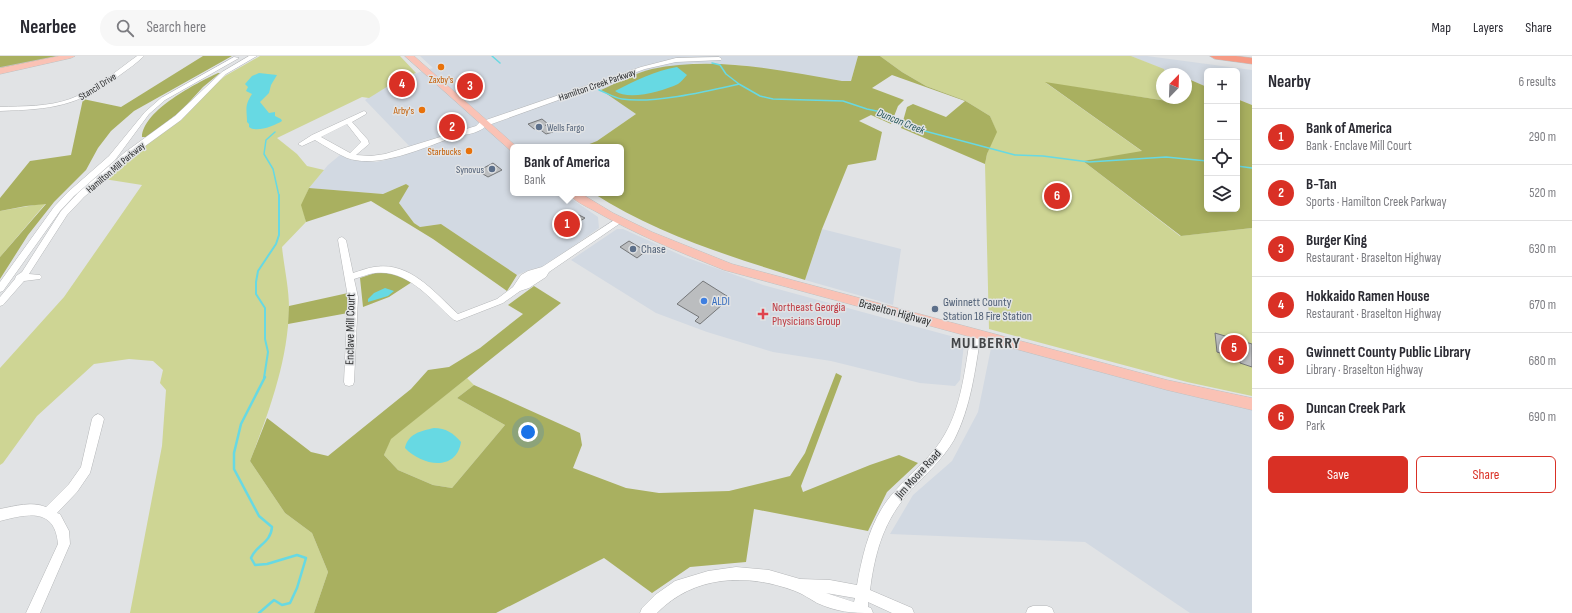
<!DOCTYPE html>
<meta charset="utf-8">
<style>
:root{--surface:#fff;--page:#f7f7f7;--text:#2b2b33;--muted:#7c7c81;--line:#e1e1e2;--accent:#d93025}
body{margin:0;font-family:"Sofia Sans Condensed",sans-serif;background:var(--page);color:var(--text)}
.controls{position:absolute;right:12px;top:12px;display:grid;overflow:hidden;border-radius:6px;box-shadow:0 2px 10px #0003}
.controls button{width:36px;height:36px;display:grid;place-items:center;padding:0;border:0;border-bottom:1px solid var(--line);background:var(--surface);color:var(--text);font:20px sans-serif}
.compass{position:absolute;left:1156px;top:12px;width:36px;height:36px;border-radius:50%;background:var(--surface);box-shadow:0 2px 10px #0003;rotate:23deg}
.you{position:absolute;left:528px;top:376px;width:14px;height:14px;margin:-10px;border:3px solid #fff;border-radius:50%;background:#1a73e8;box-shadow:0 0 0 6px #1a73e833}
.badge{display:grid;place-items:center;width:26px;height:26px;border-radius:50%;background:var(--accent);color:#fff;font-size:13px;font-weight:700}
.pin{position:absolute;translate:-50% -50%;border:2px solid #fff;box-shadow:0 1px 4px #0006}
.popup{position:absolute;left:510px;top:88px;width:114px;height:52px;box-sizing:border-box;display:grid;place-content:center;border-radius:6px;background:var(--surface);filter:drop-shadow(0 1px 3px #0005);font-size:13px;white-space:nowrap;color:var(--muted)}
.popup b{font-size:15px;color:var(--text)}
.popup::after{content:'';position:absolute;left:50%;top:100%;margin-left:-8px;border:8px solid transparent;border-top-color:var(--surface)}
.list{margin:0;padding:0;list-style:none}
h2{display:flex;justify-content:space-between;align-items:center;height:52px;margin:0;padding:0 16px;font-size:17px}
h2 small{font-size:13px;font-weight:400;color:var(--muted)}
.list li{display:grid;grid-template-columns:26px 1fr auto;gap:12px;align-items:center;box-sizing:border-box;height:56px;padding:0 16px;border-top:1px solid var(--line)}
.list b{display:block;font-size:15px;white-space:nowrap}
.list p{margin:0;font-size:13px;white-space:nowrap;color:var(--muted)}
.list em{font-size:13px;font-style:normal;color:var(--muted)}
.actions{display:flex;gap:8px;padding:12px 16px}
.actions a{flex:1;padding:9px 0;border:1px solid var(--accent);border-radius:6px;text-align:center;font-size:14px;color:var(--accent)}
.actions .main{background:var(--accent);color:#fff}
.icon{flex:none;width:22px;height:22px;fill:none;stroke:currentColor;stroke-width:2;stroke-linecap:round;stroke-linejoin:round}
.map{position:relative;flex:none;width:1252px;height:557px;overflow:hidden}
header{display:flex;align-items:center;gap:24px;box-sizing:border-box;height:56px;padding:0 20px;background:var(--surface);border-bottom:1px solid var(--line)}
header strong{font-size:19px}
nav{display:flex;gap:22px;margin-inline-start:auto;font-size:14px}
.search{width:280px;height:36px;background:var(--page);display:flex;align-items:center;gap:10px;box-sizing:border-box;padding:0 14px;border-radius:22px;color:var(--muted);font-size:15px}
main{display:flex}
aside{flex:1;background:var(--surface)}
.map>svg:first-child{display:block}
.built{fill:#d2d9e2}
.green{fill:#ced594}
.forest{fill:#a9b060}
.water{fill:#67d9e3}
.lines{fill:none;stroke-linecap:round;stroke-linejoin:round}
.stream-far2{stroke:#67d9e3;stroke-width:1.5}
.stream-far1{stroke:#67d9e3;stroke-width:2}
.stream{stroke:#67d9e3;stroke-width:2.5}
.building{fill:#bbbdbf;stroke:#757779}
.minor-casing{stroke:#b5b7b9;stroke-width:1}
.major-casing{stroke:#c0c1c1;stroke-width:1}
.highway-casing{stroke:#c0c1c1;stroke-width:1}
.minor{fill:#fff;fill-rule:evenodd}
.major{fill:#fac2b5;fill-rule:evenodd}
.highway{fill:#f69a84;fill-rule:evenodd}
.food-dot{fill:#e8710a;stroke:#e1e3e5;stroke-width:1.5}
.service-dot{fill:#5c6f8a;stroke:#e1e3e5;stroke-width:1.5}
.shop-dot{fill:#3f7fe0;stroke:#e1e3e5;stroke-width:1.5}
.health-dot{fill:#e0444e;stroke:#e1e3e5;stroke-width:1.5}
.labels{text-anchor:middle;stroke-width:3;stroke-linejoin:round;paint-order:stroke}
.far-food-label{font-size:10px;fill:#c56008;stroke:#e1e3e5;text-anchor:end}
.far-street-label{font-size:10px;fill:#2e2f30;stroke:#e1e3e5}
.far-service-label{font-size:10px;fill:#4e5e75;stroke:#e1e3e5;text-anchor:start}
.far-water-label{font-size:11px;font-style:italic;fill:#1e5155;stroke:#e1e3e5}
.service-label{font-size:12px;fill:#4e5e75;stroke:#e1e3e5;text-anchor:start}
.shop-label{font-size:12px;fill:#366cbe;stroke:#e1e3e5;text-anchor:start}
.health-label{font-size:12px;fill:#be3a42;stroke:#e1e3e5;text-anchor:start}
.street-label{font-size:12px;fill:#2e2f30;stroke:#e1e3e5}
.district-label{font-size:16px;font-weight:bold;letter-spacing:1px;fill:#434547;stroke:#e1e3e5}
</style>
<header>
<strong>Nearbee</strong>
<div class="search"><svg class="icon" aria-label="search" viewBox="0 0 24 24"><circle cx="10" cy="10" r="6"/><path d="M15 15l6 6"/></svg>Search here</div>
<nav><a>Map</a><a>Layers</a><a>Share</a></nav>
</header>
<main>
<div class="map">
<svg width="1252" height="557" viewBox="0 0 1252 557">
<rect width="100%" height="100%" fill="#e1e3e5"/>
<!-- built -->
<path class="built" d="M420,0h438l-7,25h-9l-102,-16 -46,-2 -92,27 34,24 -39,27 -15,6h-69v46h50l35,24 1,11 -57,40 -10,1 -15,6 -76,-51 -21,3 -6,-4 -15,-20 9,-17 -2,-2 -23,10 -74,-6 19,-23 12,-10 13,5 23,2 15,-3 23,-8 -49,-51 12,-9 24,-13 32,-10z
M1131,0h16l105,14v35l-15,-6v-28h-30v16l-21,-9v-4h-11z
M617,173h6l62,28 78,28 195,53 6,6 -4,36 -5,6 -35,-3 -89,-22 -58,-9 -66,-20 -51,-19 -85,-53z
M822,173l79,20 -8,56 -88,-25z
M1000,286l252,63v208h-62l-105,-71 -195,-8 23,-39 39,-34 26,-49 13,-64z"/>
<!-- green -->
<path class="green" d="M260,0h140l16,17 -15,5 -32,20 -7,-1 -85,41 20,16 10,12 17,4 -15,18 -7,17 4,17 -24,25c2,20 7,41 7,61 -1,53 -20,104 -39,153l35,52 27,20 16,39 -14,41h-184l32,-167 4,-56 -6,-7 3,-13 -10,-9 -24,-2 -35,5 -57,52 -34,47 -3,2v-97l64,-71 78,-112 -38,-6 121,-103z
M880,0h251l33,13 2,5h-4v24h16l3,5 -135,-20 97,69 -60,9 97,75 72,-8v168l-65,-14 -198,-53 -4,-165 2,-10 9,-23 -6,-15 -26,-16 -38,-14 -24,-14z
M46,147l-46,54v-46z
M467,322l7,7 -17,13 48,27 -53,63 -19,-3 -35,-15 -14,-15 6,-16z"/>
<!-- forest -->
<path class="forest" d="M0,0h62l-62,13z
M203,0h29l-98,55 -23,20 -13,17 -12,22 -32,32 -26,33 -28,44v-22l46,-53 -20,2 -26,5v-13l30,-37 41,-6 12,-56 38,8z
M858,0h22l22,16 24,14 38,14 26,16 7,16 -10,22 -2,10 -84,-36 6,-21 6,-3 33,13 19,-16 -73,-26 -20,13 32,12 -6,6 -7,18 -20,-9 -12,6 23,11 -6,28 -28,5 -26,64 -17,51c-73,-23 -147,-45 -212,-87h28v-46h-39l15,-6 39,-27 -35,-24c16,-7 34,-17 51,-21 62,-13 128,1 190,12h9z
M218,17h2l-17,14 -22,24 -34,26h-5c1,-27 55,-54 76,-64z
M1186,22l21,9v122h30v-110l15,6v123l-71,8 -98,-75 59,-10 -97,-69 135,21 -2,-5h8z
M406,128l3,2 -10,17 15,20 6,4 21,-3 76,51 -10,16 -74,-52 -62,-38 -65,21 -5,-17 8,-17 74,6z
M375,217h18l19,9 -23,15 -26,10 -3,-29z
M534,230l27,17 -170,136 -7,16 14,15 35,15 19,3 53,-63 -48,-27 17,-13 106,48 2,12 -9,23 53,20 33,5 70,-2 61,-15 15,-23 31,-80 6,3 -41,110 2,6 67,-27 29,-10 19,8 -31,29 -19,39 -114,-22 -8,53 -56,5 -38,26 -48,-35 -108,55h-182l14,-41 -16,-39 -27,-20 -35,-52 17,-43 44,34 17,4 83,-67 17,-19 21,-3 31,-19 43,-34 -15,-9z
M348,237v20l-60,11 1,-18z"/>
<!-- water -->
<path class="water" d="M677,11l10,8c-3,3 -6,7 -9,9 -15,7 -49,17 -63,7 20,-10 39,-20 62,-24z
M259,17l18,2 -6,10 -2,8 -9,9 9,11 6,-1v4l6,3 1,2c-8,5 -26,12 -33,6v-3l-2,-2c0,-12 -3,-16 5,-28l-6,-3 2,-4 -3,-3 7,-8z
M385,232l9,3 -6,5 -20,6v-3l6,-6z
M434,372c12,0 19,5 27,14 -5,31 -40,23 -56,6 3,-14 15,-17 29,-20z"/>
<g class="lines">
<!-- stream-far2 -->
<path class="stream-far2" d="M492,0l8,7
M712,7l8,2 6,9 13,10 21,12 13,3 70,2 24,8 19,4 35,17 94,25 28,1 46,6 77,-5 41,4
M599,34c8,3 15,8 23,9 31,5 86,-8 117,-15
M275,76l-9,8 -2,14 9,15 6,27
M1237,110l15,2"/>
<!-- stream-far1 -->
<path class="stream-far1" d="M264,322l4,-26 -3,-13v-31l-9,-14v-12l2,-11 18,-27 3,-9v-40"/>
<!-- stream -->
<path class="stream" d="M259,557l15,-13 8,5 8,-2 7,-15 9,-30 -9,-3 -30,9 -12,1 -4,-7c5,-13 20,-15 21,-31l-13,-11 -25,-47v-16l7,-29 24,-47"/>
</g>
<!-- building -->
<path class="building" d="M542,63l6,5 -3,1 8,7 -7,2 -8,-6 -4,1 -6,-5z
M493,107l9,7 -14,7 -10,-6z
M577,158l8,4 -8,5 3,2 -14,8 -13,-8 4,-2 -2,-1 5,-4 3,1 4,-3 3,2z
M629,185l17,10 -9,7 -17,-11z
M703,225l27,17 -30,26 -5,-3 4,-4 -22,-13z
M1215,277l37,11v23l-12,-4v-4l-23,-7z"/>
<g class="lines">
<!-- minor casing -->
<g class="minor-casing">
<path id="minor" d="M137,0h7c-7,7 -16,13 -24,19 -44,32 -67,34 -120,36v-4c23,-1 48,0 70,-8 25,-9 46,-28 67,-43z
M249,0h8l-31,18 -45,46 -51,37 -46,40 -17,18 -38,59 11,1 2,2 -2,2 -16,2 -21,24 -3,1v-9l15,-18 1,-3 6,-4 39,-61 17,-18 46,-40 51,-37 47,-44z
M234,1l5,1 -74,42 -16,14 -34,46 -41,36 -14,15 -57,80 -3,1v-10l54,-75 14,-15 41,-36 36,-44 16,-14z
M719,1l3,2 -1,1 -45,2 -31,7 -159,57c-9,9 -23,8 -35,12 -28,10 -73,31 -104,20 -11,-5 -22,-12 -32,-18l-13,6 -4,-2 14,-9 52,-24 2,1v2l-14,8 16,18 1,4 -13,11 15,1 14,-2 91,-28 4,-4 161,-55 35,-9zM347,68l14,18 -11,11 -29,-16z
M619,161l3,1 1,2 -1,2 -73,50 -3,5 -17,11 -9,3 -17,12 -46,18 -3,-1c-23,-20 -46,-51 -79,-47 -7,1 -14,4 -21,6l4,18 -4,85 -1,3 -4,1 -4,-1 -1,-3 4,-85 -10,-57 1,-2 3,-1 4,3 7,33c7,-2 14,-5 21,-6 36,-6 60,25 84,47l39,-15 16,-12 8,-12 7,-4 14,-4z
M976,274l4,1 1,3c-6,36 -10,73 -27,106 -11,19 -28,34 -43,50 -27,30 -36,61 -41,100l42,18 2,5h-22l-24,-11v5l3,1 2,5c-22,0 -36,-1 -56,-10 -7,-4 -14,-9 -22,-12 -48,-18 -101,-16 -138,22h-17l2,-5 13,-13 20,-14 33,-10 28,-4 33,3 31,9 30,1 27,5c6,-33 14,-68 38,-94 17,-19 38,-35 50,-57 17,-29 20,-67 26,-100l1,-3zM826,537l29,5 -1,4z
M98,358l4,2 2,3 -14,54 -13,19 -20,21 3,1 9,17 1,13 -30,69h-14l32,-69c-3,-37 -31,-30 -58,-23v-12c15,-3 32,-8 46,-2l23,-23 12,-17 11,-48 2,-3z
M1033,550h14l5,2 2,5h-28l2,-5z"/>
</g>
<!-- major casing -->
<g class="major-casing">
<path id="major" d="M59,0h16l-4,2 -71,16v-6z
M405,0h9l103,91h-4v4l-3,-1z
M568,137h12l33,20 39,19 80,32 435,116 85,18v12l-85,-20 -443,-120c-45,-18 -89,-36 -131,-60 -8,-4 -20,-10 -25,-17z"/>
</g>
<!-- highway casing -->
<g class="highway-casing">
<path id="highway" d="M1210,0h26l16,2v6l-37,-5z"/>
</g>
<!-- minor -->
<use href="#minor" class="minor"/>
<!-- major -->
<use href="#major" class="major"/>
<!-- highway -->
<use href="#highway" class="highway"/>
</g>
<!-- markers -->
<g class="food-dot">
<circle cx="441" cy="11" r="4"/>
<circle cx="422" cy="54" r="4"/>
<circle cx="469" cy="95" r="4"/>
</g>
<g class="service-dot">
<circle cx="539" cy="71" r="4"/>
<circle cx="492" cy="113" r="4"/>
<circle cx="633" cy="193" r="4"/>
<circle cx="935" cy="253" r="4"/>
</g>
<circle class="shop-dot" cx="704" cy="245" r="4"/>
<path class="health-dot" d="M761 252h4v4h4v4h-4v4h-4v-4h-4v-4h4z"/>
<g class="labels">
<!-- far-food labels -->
<g class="far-food-label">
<text x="441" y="27" text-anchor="middle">Zaxby's</text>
<text x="414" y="58">Arby's</text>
<text x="461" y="99">Starbucks</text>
</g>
<!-- far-street labels -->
<g class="far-street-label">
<text transform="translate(597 28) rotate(-19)" y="4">Hamilton Creek Parkway</text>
<text transform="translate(97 30) rotate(-32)" y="4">Stancil Drive</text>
<text transform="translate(115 111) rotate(-40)" y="4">Hamilton Mill Parkway</text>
</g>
<!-- far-service labels -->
<g class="far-service-label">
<text x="547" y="75">Wells Fargo</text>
<text x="484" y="117" text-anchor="end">Synovus</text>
</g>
<!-- far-water labels -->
<g class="far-water-label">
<text transform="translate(901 65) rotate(22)" y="4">Duncan Creek</text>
</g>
<!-- service labels -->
<g class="service-label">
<text x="641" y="197">Chase</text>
<text x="943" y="250">Gwinnett County<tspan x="943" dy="14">Station 18 Fire Station</tspan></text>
</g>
<!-- shop labels -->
<g class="shop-label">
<text x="712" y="249">ALDI</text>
</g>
<!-- health labels -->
<g class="health-label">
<text x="772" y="255">Northeast Georgia<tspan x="772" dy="14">Physicians Group</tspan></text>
</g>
<!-- street labels -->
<g class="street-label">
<text transform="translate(895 256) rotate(15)" y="4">Braselton Highway</text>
<text transform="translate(350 273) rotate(-89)" y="4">Enclave Mill Court</text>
<text transform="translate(918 418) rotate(-48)" y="4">Jim Moore Road</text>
</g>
<!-- district labels -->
<g class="district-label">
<text x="986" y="292">MULBERRY</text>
</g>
</g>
</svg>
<div class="controls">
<button>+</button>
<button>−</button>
<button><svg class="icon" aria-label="locate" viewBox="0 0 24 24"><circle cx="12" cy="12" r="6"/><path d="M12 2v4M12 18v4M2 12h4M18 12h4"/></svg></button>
<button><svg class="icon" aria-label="layers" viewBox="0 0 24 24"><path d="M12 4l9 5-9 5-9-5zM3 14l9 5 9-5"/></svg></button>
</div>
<svg class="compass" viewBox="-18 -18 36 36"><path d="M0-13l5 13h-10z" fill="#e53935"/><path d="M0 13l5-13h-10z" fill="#7c7c81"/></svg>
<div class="you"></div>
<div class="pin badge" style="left:567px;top:168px">1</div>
<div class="popup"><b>Bank of America</b>Bank</div>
<div class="pin badge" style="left:452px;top:71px">2</div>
<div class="pin badge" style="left:470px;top:30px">3</div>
<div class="pin badge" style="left:402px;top:28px">4</div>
<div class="pin badge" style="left:1234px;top:292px">5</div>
<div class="pin badge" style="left:1057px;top:140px">6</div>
</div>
<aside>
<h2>Nearby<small>6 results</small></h2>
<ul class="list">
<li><span class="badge">1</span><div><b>Bank of America</b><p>Bank · Enclave Mill Court</p></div><em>290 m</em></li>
<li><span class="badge">2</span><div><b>B-Tan</b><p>Sports · Hamilton Creek Parkway</p></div><em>520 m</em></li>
<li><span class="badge">3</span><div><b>Burger King</b><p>Restaurant · Braselton Highway</p></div><em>630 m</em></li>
<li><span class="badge">4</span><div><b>Hokkaido Ramen House</b><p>Restaurant · Braselton Highway</p></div><em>670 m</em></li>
<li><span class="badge">5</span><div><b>Gwinnett County Public Library</b><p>Library · Braselton Highway</p></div><em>680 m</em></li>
<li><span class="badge">6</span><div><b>Duncan Creek Park</b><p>Park</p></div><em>690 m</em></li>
</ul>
<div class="actions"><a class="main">Save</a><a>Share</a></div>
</aside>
</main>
